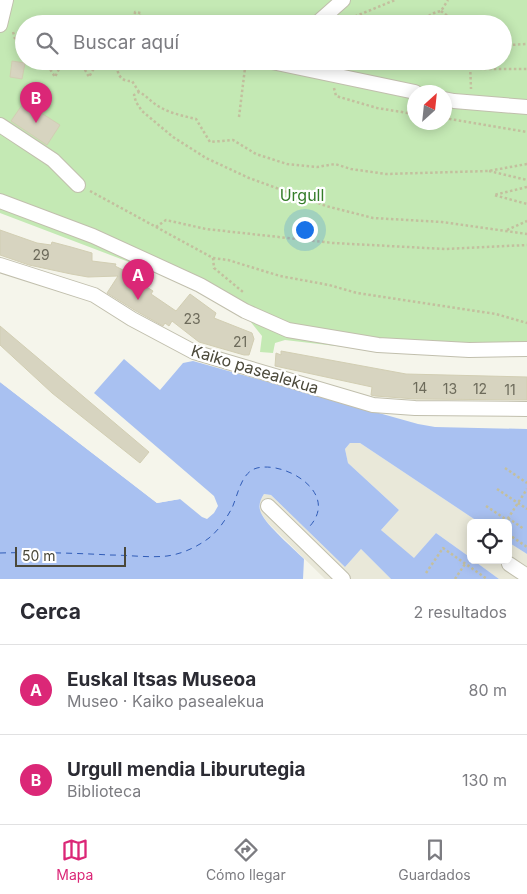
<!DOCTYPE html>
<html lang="es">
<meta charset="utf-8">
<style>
:root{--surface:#fff;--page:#f7f7f7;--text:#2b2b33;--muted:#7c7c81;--line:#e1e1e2;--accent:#db2777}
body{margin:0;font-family:Inter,sans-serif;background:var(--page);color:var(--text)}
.controls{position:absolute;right:15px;bottom:15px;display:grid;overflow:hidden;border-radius:8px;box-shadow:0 2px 12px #0003}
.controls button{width:45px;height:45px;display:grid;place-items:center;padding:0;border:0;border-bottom:1px solid var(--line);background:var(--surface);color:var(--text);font:25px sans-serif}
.compass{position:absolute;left:407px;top:85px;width:45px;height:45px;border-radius:50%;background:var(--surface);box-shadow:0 2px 12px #0003;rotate:27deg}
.scale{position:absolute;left:15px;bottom:12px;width:111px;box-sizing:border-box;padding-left:5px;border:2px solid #4a4839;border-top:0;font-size:14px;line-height:18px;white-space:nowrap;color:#4a4839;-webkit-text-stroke:4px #fff;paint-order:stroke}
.you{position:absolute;left:304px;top:229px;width:18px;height:18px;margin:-12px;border:4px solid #fff;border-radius:50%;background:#1a73e8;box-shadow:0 0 0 8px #1a73e833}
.badge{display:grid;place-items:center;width:32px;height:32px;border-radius:50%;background:var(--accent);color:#fff;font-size:16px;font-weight:700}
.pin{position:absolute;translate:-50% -41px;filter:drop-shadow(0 1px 2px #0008)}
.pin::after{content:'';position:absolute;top:26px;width:18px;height:15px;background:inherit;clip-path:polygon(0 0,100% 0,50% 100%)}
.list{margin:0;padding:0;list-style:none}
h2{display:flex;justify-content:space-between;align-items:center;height:65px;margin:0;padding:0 20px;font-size:21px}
h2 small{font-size:16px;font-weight:400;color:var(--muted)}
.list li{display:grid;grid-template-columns:32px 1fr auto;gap:15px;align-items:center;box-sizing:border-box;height:90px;padding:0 20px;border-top:1px solid var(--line)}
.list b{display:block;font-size:19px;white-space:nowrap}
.list p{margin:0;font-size:16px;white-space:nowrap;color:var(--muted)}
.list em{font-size:16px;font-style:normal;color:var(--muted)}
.icon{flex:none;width:28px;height:28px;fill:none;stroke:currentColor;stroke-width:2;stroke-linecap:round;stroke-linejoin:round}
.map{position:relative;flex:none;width:527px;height:579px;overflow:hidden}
.search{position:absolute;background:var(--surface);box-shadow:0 2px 12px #0003;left:15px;right:15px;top:15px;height:55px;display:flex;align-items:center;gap:12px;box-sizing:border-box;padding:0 18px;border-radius:28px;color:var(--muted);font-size:19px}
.sheet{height:245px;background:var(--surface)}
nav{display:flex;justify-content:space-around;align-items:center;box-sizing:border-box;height:70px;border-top:1px solid var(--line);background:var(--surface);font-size:14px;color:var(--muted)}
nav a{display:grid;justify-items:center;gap:2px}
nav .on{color:var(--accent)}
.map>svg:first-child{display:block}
.residential{fill:#e9e8d9}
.green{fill:#c4e9b4;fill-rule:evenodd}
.water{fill:#a9c1f1}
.pier{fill:#f5f5eb}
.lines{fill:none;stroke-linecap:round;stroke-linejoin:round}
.ferry{stroke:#305cb7;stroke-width:1;stroke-dasharray:6 5;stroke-linecap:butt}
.building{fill:#d7d4c0;stroke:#d2ceb3}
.pedestrian-casing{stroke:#c1bfad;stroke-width:16}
.path{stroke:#c3bf9e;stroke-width:2.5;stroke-dasharray:2.5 2.5;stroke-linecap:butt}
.pedestrian{stroke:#fff;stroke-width:14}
.labels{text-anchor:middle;stroke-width:4.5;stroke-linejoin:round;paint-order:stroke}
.number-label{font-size:14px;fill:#6d6b5b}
.park-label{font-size:16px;fill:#357d2a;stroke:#fff}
.street-label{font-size:16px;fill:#4a4839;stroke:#fff}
</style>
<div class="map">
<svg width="527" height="579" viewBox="0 0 527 579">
<rect width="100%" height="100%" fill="#f5f5eb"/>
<!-- residential -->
<path class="residential" d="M350,443h10l120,80h-9v35l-35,-25 -22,26 -33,-29 18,-20 -51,-47 -3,-14z
M264,494l7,1 74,72 16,-18 30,30h-66l-57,-56 -8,-11v-11z
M508,542l19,12v25h-28l-26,-19h35z"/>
<!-- green -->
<path class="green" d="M0,0h527v355l-157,-5 -85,-10 -10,3 -2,10 -13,-1 2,-16 -12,-15 -58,-35 -192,-73zM24,24h479v37h-479zM414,92h30v30h-30z"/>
<!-- water -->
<path class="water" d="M124,359l36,31 23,-27 10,-2 225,63 17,3 92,2v125l-19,-12v-19h-28l-120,-80h-10l-5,6 3,14 51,47 -18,20 33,28 22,-25 35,25v2h2l26,19h-108l-30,-30 -16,18 -74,-72 -7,-1c-4,6 -6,12 -3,19 6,13 32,35 43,46l-1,20h-303v-197l157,121 23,-4 22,18 5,2 7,-6 4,-7 -4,-10 -120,-103z"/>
<!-- pier -->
<path class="pier" d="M0,379l158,121 20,-4 2,3 -23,4 -157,-121z"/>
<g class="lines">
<!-- ferry -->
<path class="ferry" d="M0,553c37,-1 74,0 110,2 19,0 39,3 57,1 15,-2 30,-9 42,-18 10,-8 17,-19 23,-30 6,-13 9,-36 25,-40 29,-7 82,25 53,58"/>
</g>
<!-- building -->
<path class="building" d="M12,61l13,2 -3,16 -12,-2z
M24,102l36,23 -13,20 -36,-24z
M0,230l37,13 14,2 1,-3 19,5 21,6v8l24,3 -1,2 32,16 -2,4 8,5 -2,3 25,17 14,-17 26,19 -2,5 38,15 2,6 -5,16h-5l-45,-13 -27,-21 -3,5 -4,-3 -2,3 -27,-15 -29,-18 11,-17 -30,1 -17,-3 -42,-9 -29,-10z
M0,326l149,126 -9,11 -88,-70 -52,-48z
M281,351l125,23 121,3v23l-112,-1 -40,-3 -4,-1 1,-8 -97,-21 1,-13 5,2z"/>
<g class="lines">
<!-- pedestrian casing -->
<g class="pedestrian-casing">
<path id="pedestrian" d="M316,24l27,-24
M0,25l6,-25
M267,61l148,31
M444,99l10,2 73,6
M0,125l53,35 25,25
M0,201l93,35 107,49 45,26 43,19 90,15 91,5 58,-1
M0,265l94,30 38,24 62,33 179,53 42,3 112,1
M268,506l75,73
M509,564l18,12"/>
</g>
<!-- path -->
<path class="path" d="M441,11l17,13
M102,24v-3l3,3
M127,24l1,-5
M134,24l1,-12 6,1 -2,11
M342,24l14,-8 39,-16
M423,24c4,-9 9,-11 18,-13l7,-11
M13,32l8,26 3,-5
M503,44l6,1 18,-1
M45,61l10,16 8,-16
M80,61l9,16 9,-16
M116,61c1,11 3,21 16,20l7,11
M196,61l18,5 17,-5
M239,61l6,7
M454,61l26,2 1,6h46
M470,62l1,27
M334,88l2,8 41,12 37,6
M239,117l6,-49 5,-7
M444,118l83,14
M527,164l-39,7 -102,3 -35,-5 -16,-5 -18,3 -30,-3 -31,-10 -23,-14 -23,2 -14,-23c-13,-3 -27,-6 -38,-13 -7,-4 -12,-11 -19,-14l-5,3 2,7 6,9 31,26 33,21 43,20 77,28 47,12 69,4 85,12
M489,171l38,9
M527,187l-33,8 33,9
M90,191l123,67 15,2 52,16 49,9 28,8 139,21 31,9
M156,227l10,-7 40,9 127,14 112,6 82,-4
M507,230l20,-9
M213,258l1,10 29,24
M505,468l22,15
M497,489l30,20
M486,506l21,14
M508,518l16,11
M505,523l22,-34
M508,534l19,13
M426,573l17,-25 44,31
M455,579l10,-15"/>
<!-- pedestrian -->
<use href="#pedestrian" class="pedestrian"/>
</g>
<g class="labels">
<!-- number labels -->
<g class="number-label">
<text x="41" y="260">29</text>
<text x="192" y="324">23</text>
<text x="240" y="347">21</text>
<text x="420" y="393">14</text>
<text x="450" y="394">13</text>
<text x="480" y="394">12</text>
<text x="510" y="395">11</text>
</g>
<!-- park labels -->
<g class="park-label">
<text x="302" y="201">Urgull</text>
</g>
<!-- street labels -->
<g class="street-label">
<text transform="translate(255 369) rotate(17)" y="6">Kaiko pasealekua</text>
</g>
</g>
</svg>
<div class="controls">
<button><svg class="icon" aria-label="locate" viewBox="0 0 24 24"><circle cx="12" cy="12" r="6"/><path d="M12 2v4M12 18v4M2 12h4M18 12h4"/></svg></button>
</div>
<svg class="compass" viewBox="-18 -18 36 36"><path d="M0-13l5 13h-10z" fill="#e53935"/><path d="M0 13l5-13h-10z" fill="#7c7c81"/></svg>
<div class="scale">50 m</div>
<div class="you"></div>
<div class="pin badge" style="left:138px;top:300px">A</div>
<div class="pin badge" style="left:36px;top:123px">B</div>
<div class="search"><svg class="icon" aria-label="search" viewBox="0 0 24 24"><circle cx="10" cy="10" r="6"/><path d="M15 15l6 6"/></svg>Buscar aquí</div>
</div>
<section class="sheet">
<h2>Cerca<small>2 resultados</small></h2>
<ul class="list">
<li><span class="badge">A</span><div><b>Euskal Itsas Museoa</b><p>Museo · Kaiko pasealekua</p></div><em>80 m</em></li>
<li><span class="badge">B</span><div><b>Urgull mendia Liburutegia</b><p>Biblioteca</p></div><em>130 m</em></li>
</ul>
</section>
<nav>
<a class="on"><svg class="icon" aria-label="map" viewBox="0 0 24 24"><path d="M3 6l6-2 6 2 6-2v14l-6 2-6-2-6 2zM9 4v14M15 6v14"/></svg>Mapa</a>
<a><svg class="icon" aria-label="directions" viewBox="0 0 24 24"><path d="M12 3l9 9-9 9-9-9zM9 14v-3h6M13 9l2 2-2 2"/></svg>Cómo llegar</a>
<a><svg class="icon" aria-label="saved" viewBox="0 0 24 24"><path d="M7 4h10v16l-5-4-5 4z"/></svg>Guardados</a>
</nav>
